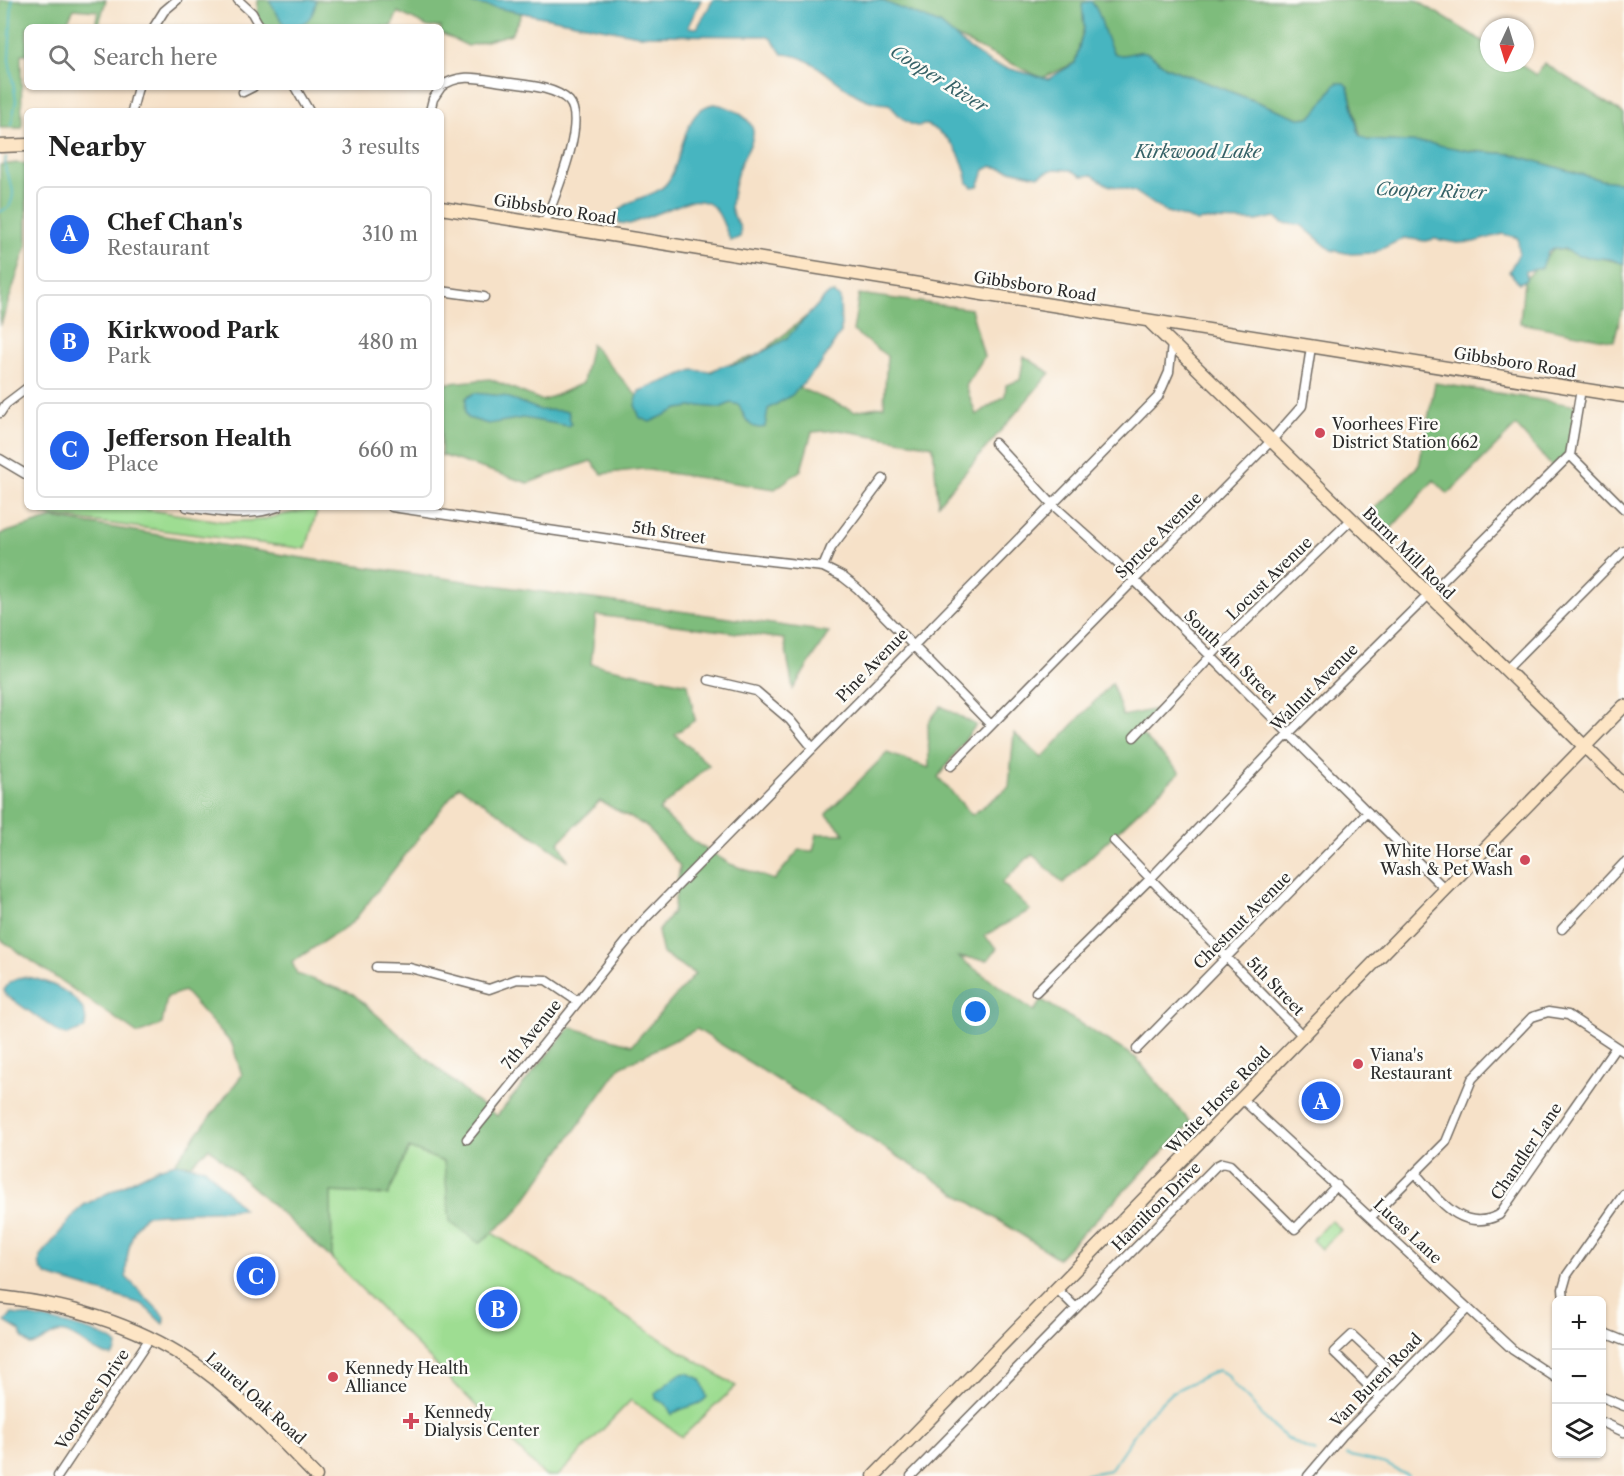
<!DOCTYPE html>
<meta charset="utf-8">
<style>
:root{--surface:#fff;--page:#f6f6f6;--text:#222;--muted:#767676;--line:#e0e0e0;--accent:#2563eb}
body{margin:0;font-family:"Libre Caslon Text",serif;background:var(--page);color:var(--text)}
.controls{position:absolute;right:18px;bottom:18px;display:grid;overflow:hidden;border-radius:9px;box-shadow:0 2px 4px #0004}
.controls button{width:54px;height:54px;display:grid;place-items:center;padding:0;border:0;border-bottom:2px solid var(--line);background:var(--surface);color:var(--text);font:30px sans-serif}
.compass{position:absolute;left:1480px;top:18px;width:54px;height:54px;border-radius:50%;background:var(--surface);box-shadow:0 2px 4px #0004;rotate:184deg}
.you{position:absolute;left:976px;top:1012px;width:21px;height:21px;margin:-15px;border:4px solid #fff;border-radius:50%;background:#1a73e8;box-shadow:0 0 0 9px #1a73e833}
.badge{display:grid;place-items:center;width:39px;height:39px;border-radius:50%;background:var(--accent);color:#fff;font-size:20px;font-weight:700}
.pin{position:absolute;translate:-50% -50%;border:3px solid #fff;box-shadow:0 2px 6px #0006}
.list{margin:0;padding:0;list-style:none}
h2{display:flex;justify-content:space-between;align-items:center;height:78px;margin:0;padding:0 24px;font-size:26px}
h2 small{font-size:20px;font-weight:400;color:var(--muted)}
.list li{display:grid;grid-template-columns:39px 1fr auto;gap:18px;align-items:center;box-sizing:border-box;height:96px;margin:0 12px 12px;padding:0 12px;border:2px solid var(--line);border-radius:9px}
.list b{display:block;font-size:22px;white-space:nowrap}
.list p{margin:0;font-size:20px;white-space:nowrap;color:var(--muted)}
.list em{font-size:20px;font-style:normal;color:var(--muted)}
.icon{flex:none;width:33px;height:33px;fill:none;stroke:currentColor;stroke-width:2;stroke-linecap:round;stroke-linejoin:round}
.map{position:relative;flex:none;width:1624px;height:1476px;overflow:hidden}
.search{position:absolute;background:var(--surface);box-shadow:0 2px 4px #0004;left:24px;top:24px;width:420px;height:66px;display:flex;align-items:center;gap:15px;box-sizing:border-box;padding:0 21px;border-radius:9px;color:var(--muted);font-size:22px}
.panel{position:absolute;background:var(--surface);box-shadow:0 2px 4px #0004;left:24px;top:108px;width:420px;height:402px;border-radius:9px}
.map>svg:first-child{display:block}
.green{fill:#9edd92;stroke:#64845e;stroke-width:1.5}
.forest{fill:#7ebc7c;stroke:#547454;stroke-width:1.5;fill-rule:evenodd}
.water{fill:#46b5c0;stroke:#387076;stroke-width:1.5}
.lines{fill:none;stroke-linecap:round;stroke-linejoin:round}
.stream{stroke:#46b5c0;stroke-width:2}
.street-casing{stroke:#726b62;stroke-width:11}
.secondary-casing{stroke:#726b62;stroke-width:15}
.street{stroke:#fff;stroke-width:8}
.secondary{stroke:#fde5c5;stroke-width:12}
.poi-dot{fill:#d1495b;stroke:#fdfcf7;stroke-width:2}
.labels{text-anchor:middle;stroke-width:5;stroke-linejoin:round;paint-order:stroke}
.street-label{font-size:16px;fill:#2b2b2b;stroke:#fdfcf7}
.poi-label{font-size:16px;fill:#2b2b2b;stroke:#fdfcf7;text-anchor:start}
.water-label{font-size:18px;font-style:italic;fill:#366267;stroke:#fdfcf7}
</style>
<div class="map">
<svg width="1624" height="1476" viewBox="0 0 1624 1476">
<rect width="100%" height="100%" fill="#fdfcf7"/>
<filter id="ink" filterUnits="userSpaceOnUse"><feTurbulence type="fractalNoise" baseFrequency=".0167" numOctaves="2"/><feDisplacementMap in="SourceGraphic" scale="12" xChannelSelector="R" yChannelSelector="G"/><feConvolveMatrix kernelMatrix="1 2 1 2 8 2 1 2 1" color-interpolation-filters="sRGB"/></filter>
<filter id="wash" filterUnits="userSpaceOnUse"><feTurbulence type="fractalNoise" baseFrequency=".008" numOctaves="4" result="noise"/><feDisplacementMap in="SourceGraphic" scale="24" xChannelSelector="R" yChannelSelector="G"/><feGaussianBlur stdDeviation="1.35" result="paint"/><feColorMatrix in="noise" values="0 0 0 0 0 0 0 0 0 0 0 0 0 0 0 0 0 1.4 0 .05"/><feComposite in="paint" operator="in"/></filter>
<g filter="url(#wash)">
<rect width="100%" height="100%" fill="#f6e1c8"/>
<!-- green -->
<path class="green" d="M45,507h86l95,15 34,-2 58,-13 -12,42 -263,-34z
M409,1148l35,14 35,81 13,-10 244,153 -54,51 -51,-37 -73,76h-13l-213,-217 -1,-67 57,3z
M1331,1220l10,10 -20,19 -9,-9z"/>
<!-- forest -->
<path class="forest" d="M0,0h106l-8,27h-3l3,-16 -24,-2 -10,18h-37v27h-6l1,74h-22z
M258,0h217l47,13 -11,21 -43,12 -27,-13v-6h-13l-30,-15 -7,15h-129l-5,-9z
M878,0h538l73,45v18h29l18,12 8,-12 80,51v69l-23,-3 -90,-26 -41,-3 -53,-8 -50,-3 -6,-2 -13,-51h-15l-13,22 -9,8 -12,1 -133,-51c-6,-4 -14,-13 -21,-15 -10,-2 -17,6 -30,2l-6,-7 -19,-45 -15,61 -33,15z
M17,163l10,1v81l-27,82v-162z
M1554,248l70,15v47h-2l-8,31 -94,-18 4,-42z
M835,293l6,39 -42,56 55,23 30,-5 3,-50 -34,-25 6,-37 112,15 13,48 -18,29 10,29 29,-19 1,-11 14,-5 4,-24 26,17 -112,131 -5,-58 -94,-16 -27,2 -11,38 -26,19 -133,-20 -40,5 -11,-13 -63,22 -87,-28v-71l49,-5 53,22 40,-18 8,-39 46,52 123,-42z
M1435,383l143,23 -8,45 -15,19 -39,-44 -68,68 -14,-14 -45,51 -20,-18 50,-48z
M53,518l262,42 514,72 -36,57 -9,-50 -188,-24 -5,49 97,20 7,36 -20,14 34,31 -50,45 35,32 36,22 44,16 25,-30 14,1 4,-17h28l-19,-20 61,-61 42,15 -1,-45 13,-17 35,19 -38,52 34,38 37,-28 5,-54 28,25 70,-75 11,33 33,-7 -16,24 40,39 -117,111 -31,-29 -30,29 28,27 -46,26 13,12 -9,12 -30,-3 76,54 8,-11 94,58 55,65 -133,135 -361,-229 -77,38 -105,147 -36,29 -29,-21 -6,-60 -35,-14 -21,47 -57,-3 1,67 -123,-111 -18,16h-17l68,-89 -10,-31 -48,-53 -17,6 -5,27 -24,10 -138,-95v-405zM459,786l109,74 -9,-18 41,-41 46,25 34,40 -7,46 -15,20 5,22 32,20 -63,71 -62,-18 -73,89 -24,-17 -120,-105 -56,-20 -5,-12 61,-40z"/>
<!-- water -->
<path class="water" d="M269,0h46l1,2c-3,18 -13,25 -31,25z
M455,0h246l-13,27 9,1 16,-28h167l60,24 27,23 25,17 56,15 27,-16 9,-35 -2,-25 9,-2c13,15 11,37 24,53 13,4 20,-4 30,-2 7,2 15,11 21,15l133,51 12,-1c11,-10 16,-24 26,-34h7l4,4 11,48 8,5 61,3 42,8 41,3 90,26 23,3v81l-14,-5 -32,-3 -14,-7 -10,-1 -6,3 -6,17 -16,3v9l-7,3 -10,-11 10,-19 -1,-15 -15,-4 -29,8 -17,1 -22,-4 -10,2 -21,-3 -31,15 -22,1 -20,-4 -30,-25 -19,-2 -7,-6 -18,4 -56,-1 -3,2 -34,-11 -30,-20 -26,-6 -16,-10 -10,1 -11,-6 -17,-1 -16,7 -47,-10 -6,4 -7,16 -6,1 -4,-4c-4,-25 -16,-47 -41,-58 -3,-1 -6,1 -9,1 -11,0 -23,-15 -29,-22 -45,0 -65,-49 -107,-50l-10,-15 -6,-3 -128,-1z
M715,104c13,2 35,12 38,26 2,11 -9,25 -13,35 -4,11 -8,29 -9,41 0,12 13,19 9,31l-9,4c-11,-19 -10,-44 -42,-40l-59,23 -11,-1 -2,-8c8,-19 41,-16 52,-35 14,-22 14,-73 46,-76z
M833,293l7,5 1,34 -20,32 -29,31 -24,14 -3,18c-16,5 -21,-11 -26,-22l-8,-2 -11,5 -21,-2 -21,3 -28,13 -10,-4 -5,-13 4,-14 54,-21 18,2 10,-6 22,-3 43,-24 41,-44z
M474,393l30,3 36,14 28,1 3,13 -3,2 -45,-8 -35,6 -20,-6 -3,-5 1,-15z
M22,977c22,0 74,23 62,52l-17,6 -7,-2 -54,-38 -2,-5 6,-8z
M176,1163l29,5 38,41 -96,6c-17,11 -21,43 -21,62l39,40 -2,7 -21,-20 -94,-28c-8,-5 -11,-11 -7,-20l36,-45 7,-6 74,-37z
M12,1314c21,2 93,16 105,31l-1,7 -4,4c-19,-2 -30,-18 -47,-23 -15,-3 -22,12 -35,12l-8,-8 -2,-6 -15,-9z
M687,1373l14,6 6,18c-8,11 -25,8 -35,18l-6,-11 -10,-5 -1,-6 25,-19z"/>
<g class="lines">
<!-- stream -->
<path class="stream" d="M11,126l5,-26 -7,-40 3,-60
M0,212l9,-5c12,-23 -8,-28 -3,-50
M1346,1455l40,9 22,12
M1079,1476l31,-6 36,-53 26,-25 46,-22 10,5c4,12 13,16 21,25 20,25 37,42 67,52"/>
</g>
</g>
<g filter="url(#ink)">
<g class="lines">
<!-- street casing -->
<g class="street-casing">
<path id="street" d="M238,0l14,13 8,14
M154,27l10,-16 13,-11
M295,87l14,24
M441,87c18,-15 41,-8 62,-5 19,3 52,4 66,19 19,21 -16,99 -25,124
M243,92l10,-5
M132,111l6,-24
M430,111l3,-12 8,-12
M441,291l43,6
M0,413l6,-9 21,-16
M995,443l57,61 64,58 330,328
M1570,455l54,54
M0,459l27,16
M187,507c32,5 59,11 91,0
M392,507l327,48 104,12 20,10 14,11 134,137
M823,567l8,-19 52,-69
M1506,670l118,-119
M709,680l47,11 34,29 22,27
M1134,737l93,-98 124,-119
M951,766l320,-325 31,-35 9,-59
M1114,841l189,195
M1562,929l62,-66
M376,967l34,1 79,21 28,-10 29,1 31,21
M1036,992l115,-114 137,-144 282,-279 11,-66
M1137,1049l231,-237
M1243,1100l270,250 43,28
M467,1139l177,-219 514,-523 11,-25 3,-28
M1415,1173c23,25 46,61 84,42l117,-168
M1371,1217l75,-75 26,-63 60,-62 16,-5 20,3 56,37
M1057,1289l19,19
M1564,1300l-1,-11 4,-14 57,-81
M1602,1332l22,9
M1367,1385l17,-20 -32,-30 -18,17 46,45
M1602,1397l22,9
M1602,1422l22,10
M58,1476l92,-138
M911,1476l305,-310 6,-3 8,2 65,64 42,-44
M1308,1476l35,-41 125,-127"/>
</g>
<!-- secondary casing -->
<g class="secondary-casing">
<path id="secondary" d="M0,146l27,-1
M441,208l1183,188
M1149,321l475,464
M0,1297c72,8 143,29 202,72 41,30 78,70 114,107
M874,1476l750,-770"/>
</g>
<!-- street -->
<use href="#street" class="street"/>
<!-- secondary -->
<use href="#secondary" class="secondary"/>
</g>
</g>
<!-- markers -->
<g class="poi-dot">
<circle cx="1320" cy="433" r="6"/>
<circle cx="1525" cy="860" r="6"/>
<circle cx="1358" cy="1064" r="6"/>
<circle cx="333" cy="1377" r="6"/>
<path d="M408 1412h6v6h6v6h-6v6h-6v-6h-6v-6h6z"/>
</g>
<g class="labels">
<!-- street labels -->
<g class="street-label">
<text transform="translate(555 209) rotate(9)" y="6">Gibbsboro Road</text>
<text transform="translate(1035 286) rotate(9)" y="6">Gibbsboro Road</text>
<text transform="translate(1515 362) rotate(9)" y="6">Gibbsboro Road</text>
<text transform="translate(669 532) rotate(9)" y="6">5th Street</text>
<text transform="translate(1158 535) rotate(-45)" y="6">Spruce Avenue</text>
<text transform="translate(1409 553) rotate(45)" y="6">Burnt Mill Road</text>
<text transform="translate(1269 578) rotate(-44)" y="6">Locust Avenue</text>
<text transform="translate(1231 656) rotate(45)" y="6">South 4th Street</text>
<text transform="translate(872 665) rotate(-46)" y="6">Pine Avenue</text>
<text transform="translate(1314 687) rotate(-45)" y="6">Walnut Avenue</text>
<text transform="translate(1242 920) rotate(-45)" y="6">Chestnut Avenue</text>
<text transform="translate(1276 986) rotate(46)" y="6">5th Street</text>
<text transform="translate(531 1034) rotate(-51)" y="6">7th Avenue</text>
<text transform="translate(1218 1100) rotate(-46)" y="6">White Horse Road</text>
<text transform="translate(1526 1151) rotate(-56)" y="6">Chandler Lane</text>
<text transform="translate(1156 1206) rotate(-45)" y="6">Hamilton Drive</text>
<text transform="translate(1408 1231) rotate(43)" y="6">Lucas Lane</text>
<text transform="translate(1376 1380) rotate(-46)" y="6">Van Buren Road</text>
<text transform="translate(256 1398) rotate(42)" y="6">Laurel Oak Road</text>
<text transform="translate(92 1399) rotate(-56)" y="6">Voorhees Drive</text>
</g>
<!-- poi labels -->
<g class="poi-label">
<text x="1332" y="430">Voorhees Fire<tspan x="1332" dy="18">District Station 662</tspan></text>
<text x="1513" y="857" text-anchor="end">White Horse Car<tspan x="1513" dy="18">Wash &amp; Pet Wash</tspan></text>
<text x="1370" y="1061">Viana's<tspan x="1370" dy="18">Restaurant</tspan></text>
<text x="345" y="1374">Kennedy Health<tspan x="345" dy="18">Alliance</tspan></text>
<text x="424" y="1418">Kennedy<tspan x="424" dy="18">Dialysis Center</tspan></text>
</g>
<!-- water labels -->
<g class="water-label">
<text transform="translate(939 79) rotate(32)" y="6">Cooper River</text>
<text x="1198" y="158">Kirkwood Lake</text>
<text transform="translate(1431 191) rotate(2)" y="6">Cooper River</text>
</g>
</g>
</svg>
<div class="controls">
<button>+</button>
<button>−</button>
<button><svg class="icon" aria-label="layers" viewBox="0 0 24 24"><path d="M12 4l9 5-9 5-9-5zM3 14l9 5 9-5"/></svg></button>
</div>
<svg class="compass" viewBox="-18 -18 36 36"><path d="M0-13l5 13h-10z" fill="#e53935"/><path d="M0 13l5-13h-10z" fill="#767676"/></svg>
<div class="you"></div>
<div class="pin badge" style="left:1321px;top:1101px">A</div>
<div class="pin badge" style="left:498px;top:1309px">B</div>
<div class="pin badge" style="left:256px;top:1276px">C</div>
<div class="search"><svg class="icon" aria-label="search" viewBox="0 0 24 24"><circle cx="10" cy="10" r="6"/><path d="M15 15l6 6"/></svg>Search here</div>
<section class="panel">
<h2>Nearby<small>3 results</small></h2>
<ul class="list">
<li><span class="badge">A</span><div><b>Chef Chan's</b><p>Restaurant</p></div><em>310 m</em></li>
<li><span class="badge">B</span><div><b>Kirkwood Park</b><p>Park</p></div><em>480 m</em></li>
<li><span class="badge">C</span><div><b>Jefferson Health</b><p>Place</p></div><em>660 m</em></li>
</ul>
</section>
</div>
